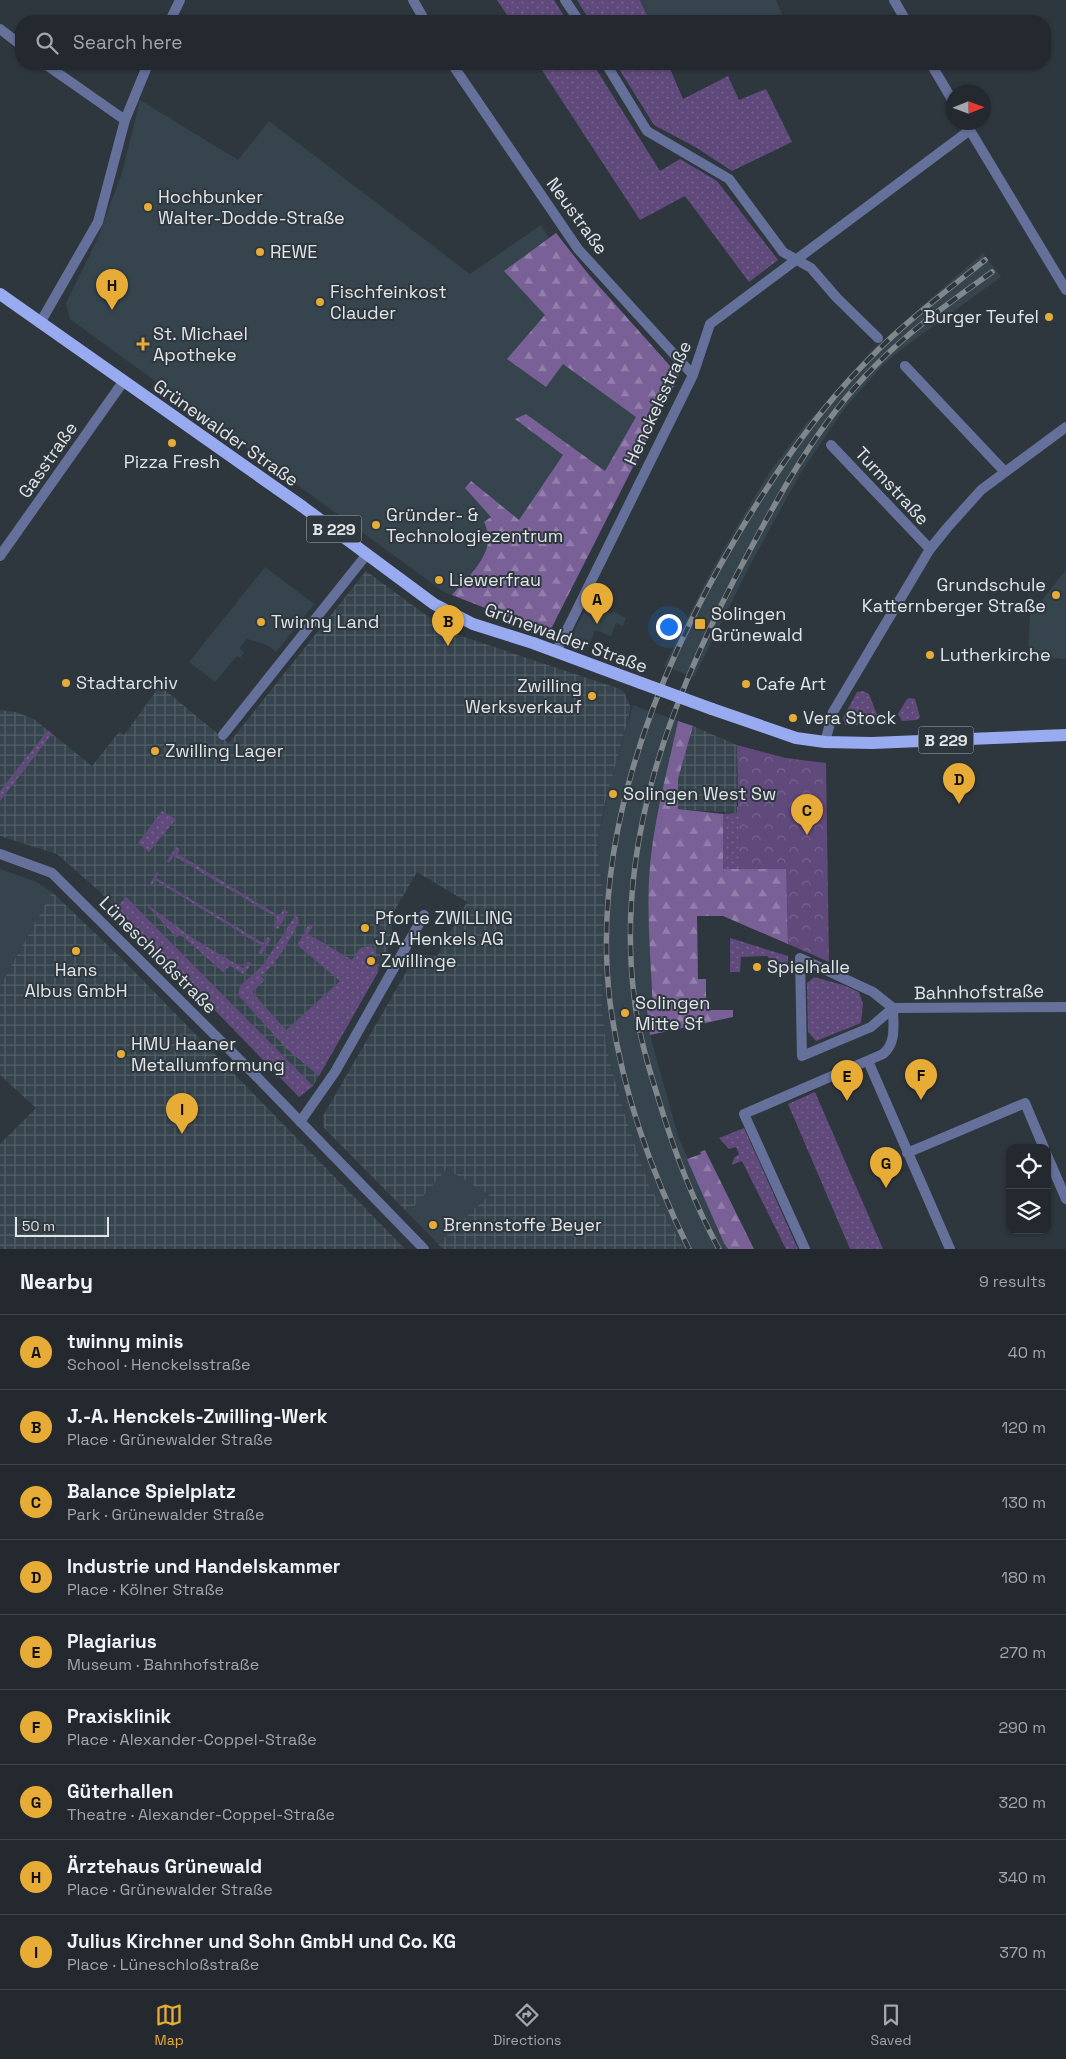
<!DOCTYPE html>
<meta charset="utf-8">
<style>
:root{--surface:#23292e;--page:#2f353a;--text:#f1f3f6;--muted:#a3a6aa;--line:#40454a;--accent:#e7ac36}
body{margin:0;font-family:"Space Grotesk",sans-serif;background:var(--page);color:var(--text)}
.controls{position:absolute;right:15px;bottom:15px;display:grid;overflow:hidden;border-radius:10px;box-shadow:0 1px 4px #0004}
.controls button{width:45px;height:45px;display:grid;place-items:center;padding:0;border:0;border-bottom:1px solid var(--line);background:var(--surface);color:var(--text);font:25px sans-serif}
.compass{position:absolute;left:946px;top:85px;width:45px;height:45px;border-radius:50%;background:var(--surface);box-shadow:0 1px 4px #0004;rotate:89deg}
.scale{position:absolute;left:15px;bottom:12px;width:94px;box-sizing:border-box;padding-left:5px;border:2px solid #e0e5e9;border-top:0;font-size:14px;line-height:18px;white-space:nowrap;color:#e0e5e9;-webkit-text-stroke:4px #2f373e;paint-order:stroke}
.you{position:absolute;left:668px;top:626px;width:18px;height:18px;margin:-12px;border:4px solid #fff;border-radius:50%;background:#1a73e8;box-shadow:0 0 0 8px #1a73e833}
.badge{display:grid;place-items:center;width:32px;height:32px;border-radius:50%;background:var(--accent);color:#111;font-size:16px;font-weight:700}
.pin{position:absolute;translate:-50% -41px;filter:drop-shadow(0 1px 2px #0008)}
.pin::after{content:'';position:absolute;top:26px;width:18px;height:15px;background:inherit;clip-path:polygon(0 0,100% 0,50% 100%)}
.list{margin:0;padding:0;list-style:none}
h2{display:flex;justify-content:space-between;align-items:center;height:65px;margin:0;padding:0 20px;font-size:21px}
h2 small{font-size:16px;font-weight:400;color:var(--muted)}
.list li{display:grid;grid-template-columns:32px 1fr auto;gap:15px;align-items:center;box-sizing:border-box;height:75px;padding:0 20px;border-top:1px solid var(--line)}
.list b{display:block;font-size:19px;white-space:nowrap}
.list p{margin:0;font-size:16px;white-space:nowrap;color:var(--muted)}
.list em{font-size:16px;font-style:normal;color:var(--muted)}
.icon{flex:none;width:28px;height:28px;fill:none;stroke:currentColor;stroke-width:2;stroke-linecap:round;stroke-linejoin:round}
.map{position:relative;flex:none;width:1066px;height:1249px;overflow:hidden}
.search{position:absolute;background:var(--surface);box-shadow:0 1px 4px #0004;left:15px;right:15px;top:15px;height:55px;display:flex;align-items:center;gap:12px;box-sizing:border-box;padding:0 18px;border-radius:20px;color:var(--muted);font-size:19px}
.sheet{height:740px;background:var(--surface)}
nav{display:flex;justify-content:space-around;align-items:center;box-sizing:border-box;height:70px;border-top:1px solid var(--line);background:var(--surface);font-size:14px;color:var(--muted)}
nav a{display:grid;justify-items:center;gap:2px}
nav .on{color:var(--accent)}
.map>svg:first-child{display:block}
.built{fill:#36444e}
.industrial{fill:url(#industrial-grid)}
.grass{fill:url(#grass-dots)}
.forest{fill:url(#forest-firs)}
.park{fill:url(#park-crowns)}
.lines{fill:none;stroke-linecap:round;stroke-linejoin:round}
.minor{stroke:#66719b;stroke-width:10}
.tertiary{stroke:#66719b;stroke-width:10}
.primary{stroke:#99abf0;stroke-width:12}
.rail-casing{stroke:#81888d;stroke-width:5.5}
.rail{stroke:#2f373e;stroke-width:4;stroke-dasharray:11;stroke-linecap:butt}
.primary-bridge{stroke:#99abf0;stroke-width:12}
.poi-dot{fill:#e7ac36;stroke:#2f373e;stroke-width:2}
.labels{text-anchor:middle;stroke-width:4;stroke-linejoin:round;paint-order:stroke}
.shield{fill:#2f373e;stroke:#abb1b6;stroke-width:1}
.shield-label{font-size:16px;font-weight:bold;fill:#e0e5e9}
.poi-label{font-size:18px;fill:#e0e5e9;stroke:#2f373e;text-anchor:start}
.street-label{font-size:18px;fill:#e0e5e9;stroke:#2f373e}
</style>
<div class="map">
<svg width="1066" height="1249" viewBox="0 0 1066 1249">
<defs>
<pattern id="industrial-grid" width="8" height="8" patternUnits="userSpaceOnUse" patternTransform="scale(1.25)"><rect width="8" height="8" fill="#36444e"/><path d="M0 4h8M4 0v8" fill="none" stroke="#535f68"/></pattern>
<pattern id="grass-dots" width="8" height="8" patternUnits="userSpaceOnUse" patternTransform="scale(1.25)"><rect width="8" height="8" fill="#60497b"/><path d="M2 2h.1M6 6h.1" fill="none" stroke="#76638e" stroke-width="1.8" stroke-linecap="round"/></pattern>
<pattern id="forest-firs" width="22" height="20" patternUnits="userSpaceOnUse" patternTransform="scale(1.25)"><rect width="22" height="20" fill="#796097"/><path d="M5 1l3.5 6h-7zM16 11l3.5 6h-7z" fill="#927eaa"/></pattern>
<pattern id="park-crowns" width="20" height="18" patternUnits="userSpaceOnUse" patternTransform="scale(1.25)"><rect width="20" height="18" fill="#60497b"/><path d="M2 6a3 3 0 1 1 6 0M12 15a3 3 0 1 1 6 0" fill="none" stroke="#76638e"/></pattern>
</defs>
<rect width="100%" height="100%" fill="#2f373e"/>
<!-- built -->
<path class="built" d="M641,0h135l8,20 -134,1z
M140,100l98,60 31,-39 201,153 71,-49 8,13 7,-5 33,42 90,101 -130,257 -105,-41 -374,-273 -4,-16 31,-63 25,-67z
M983,253l18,24 -98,71 -20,17 -39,44 -44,65 -51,93 -55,110 -30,-11 45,-91 30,-52 30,-50 35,-47 71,-79z
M265,567l49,37 -38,48 -9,-7 -20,-6 -8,9 5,4 -4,6 -3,-2 -22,26 -26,-20z
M1066,570v89l-38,-3 2,-41z
M589,603l22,11 2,-3 13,7 -3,8 -7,-3 -5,13 -16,-6 -6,17 -16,-5 -2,-5z
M633,705l45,16 -22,108 -7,49v49l4,83h-5l2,25 28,101 50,113h-44l-36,-66 -25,-74 -17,-62 -4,-41 2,-102 -7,-61 13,-61z
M0,869l37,13 15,10 -52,94z
M447,1169l42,26 -51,49 -30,-31z"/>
<!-- industrial -->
<path class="industrial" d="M366,571l83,61 174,58 8,18 -26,95 -8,40 7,61 -2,102 4,41 17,62 25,74 36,66h-241l-5,-5 51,-49 -42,-26 -39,44 -84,-85 -1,-12 93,-161 21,1 30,-54 -50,-30 -25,43v25l-14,32 -65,114 -14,11 -200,-206 -42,-37 -57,-18v-126l16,2 18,7 58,47 27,-34 5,3 36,-49 69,57z
M693,726l44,19v68l-59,-4 -1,-30z
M52,892l71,68 282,289h-405v-105l36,-36 -36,-33v-89z"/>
<!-- grass -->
<path class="grass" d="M497,0h57l13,21h-56z
M577,0h63l10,21h-60z
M538,64h55l67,107 20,-12 37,22 61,79 -29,22 -64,-86 -45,24z
M616,64h52l15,35 45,-23 11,24 27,-11 26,53 -60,29 -35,-23 -43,-23z
M863,691l6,3 10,26 -4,5h-30l-2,-7 14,-26z
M910,698l5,1 5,18 -3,3 -15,1 -4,-7 9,-15z
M48,730l4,4 -52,67v-10z
M786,805l1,64h-64v-55l14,-1v-6z
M162,811l14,8 -27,33 -11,-9z
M176,847l4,2 -2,5 101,62 5,-7 4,3 -10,17 -5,-3 4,-8 -103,-62 -5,7 -2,-2z
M157,872l2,1 -3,5 107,65 5,-6 3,2 -10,16 -3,-2 4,-7 -107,-66 -4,6 -2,-1z
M126,897l187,189 -14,11 -183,-189z
M144,902l50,37 49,29 5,-7 4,3 -9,10 -13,-8 -7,6 -42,-37 -5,2z
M295,916h2l2,6c-11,21 -20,39 -38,54l4,4 -13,12 34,38 54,-49 -43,-36 12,-21 4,2 -5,8 44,26 8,-12 11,-2 3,3 4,23 -59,104 -32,-27 -49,-54 2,-9 23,-21z
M730,938l58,18v18h-15l-1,-13 -5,-5 -26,1 -1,15h-10z
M814,977l29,8 16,7 4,12 -2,19 -45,18 -8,-9 -1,-45v-4z
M815,1092l68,157h-33l-62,-145z
M744,1128l54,121h-12l-44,-88 -10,4 2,-7 5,-4 -3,-7 -7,2 -10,-11z"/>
<!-- forest -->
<path class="forest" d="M556,233l33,42 90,101 -130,257 -97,-38c18,-21 47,-44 32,-73l7,-5 -26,-29 6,-7 48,39 44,-65 -48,-36 11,-5 79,57 31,-54 -73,-53 -17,23 -39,-28 38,-44 -41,-44z
M678,721l15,5 -15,53v30l45,5v55h64l1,75 -65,-28h-26l1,63h8v31h27v7l-83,18 -3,-25h6c-2,-44 -6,-87 -4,-131 3,-53 18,-106 29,-158z
M705,1150l49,99h-26l-4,-6 -37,-84 14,-5 -1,-2z"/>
<!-- park -->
<path class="park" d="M737,745l49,13 40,5 3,199 -41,-18 -2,-75h-47z"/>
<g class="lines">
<!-- minor -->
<path class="minor" d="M413,0l12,21
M565,0l14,21
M170,21l10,-21
M0,29l21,16
M45,64l80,56
M452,64l126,185 115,126
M606,64l41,67 82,48 54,73 28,16 26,30 41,40
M40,323l58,-101 27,-102 23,-56
M905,366l99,105
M831,445l99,104
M0,556l123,-174
M556,652l137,-277 17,-51 260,-194
M223,735l144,-181
M0,854l52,19 4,4 201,200 167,172
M893,1008l-22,19 -69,29 -2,-98 73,34 20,16 173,-1
M868,1061l82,188
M300,1122l35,-50 89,-157
M907,1153l118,-50 19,45
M1047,1155l19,44
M805,1249l-61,-135 139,-60c14,-11 10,-30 10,-46"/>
<!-- tertiary -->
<path class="tertiary" d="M894,0l12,21
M931,64l23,39
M965,122l101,168
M825,742l8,-30 97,-163 17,-21 34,-38 85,-63"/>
<!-- primary -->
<path class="primary" d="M0,294l303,213 131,97 39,20 60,19 108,40
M712,709l84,29 29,4 47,1 194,-8"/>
<!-- rail casing -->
<g class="rail-casing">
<path id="rail" d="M689,1249c-38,-77 -68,-161 -79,-247 -20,-165 47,-332 130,-471 37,-61 78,-121 129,-172 35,-36 76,-67 116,-99
M719,1249c-25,-46 -44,-95 -59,-145 -11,-35 -22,-71 -26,-108 -18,-148 33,-287 100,-416 40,-76 80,-153 141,-214 35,-36 77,-65 117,-94"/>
</g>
<!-- rail -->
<use href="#rail" class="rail"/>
<!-- primary-bridge -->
<path class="primary-bridge" d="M641,683l71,26"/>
</g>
<!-- markers -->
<g class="poi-dot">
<circle cx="148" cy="207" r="5"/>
<circle cx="260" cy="252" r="5"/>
<circle cx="320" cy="302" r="5"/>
<circle cx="1049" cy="317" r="5"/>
<path d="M140.5 336.5h5v5h5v5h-5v5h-5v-5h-5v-5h5z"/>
<circle cx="172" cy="443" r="5"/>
<circle cx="376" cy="525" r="5"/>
<circle cx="439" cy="580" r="5"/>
<circle cx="1056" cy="595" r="5"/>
<circle cx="261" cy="622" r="5"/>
<rect x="694" y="618" width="12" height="12" rx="2.5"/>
<circle cx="930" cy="655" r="5"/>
<circle cx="66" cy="683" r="5"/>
<circle cx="746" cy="684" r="5"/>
<circle cx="592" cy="696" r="5"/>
<circle cx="793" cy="718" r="5"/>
<circle cx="155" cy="751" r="5"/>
<circle cx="613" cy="794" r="5"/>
<circle cx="365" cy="928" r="5"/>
<circle cx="76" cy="951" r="5"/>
<circle cx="371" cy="961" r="5"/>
<circle cx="757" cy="967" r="5"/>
<circle cx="625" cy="1013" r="5"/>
<circle cx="121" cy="1054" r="5"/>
<circle cx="433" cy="1225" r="5"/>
</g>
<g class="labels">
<!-- shield labels -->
<g class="shield">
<rect x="306.5" y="515.5" width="55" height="27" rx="4"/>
<rect x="918.5" y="726.5" width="55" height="27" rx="4"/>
</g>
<g class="shield-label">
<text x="334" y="535">B 229</text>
<text x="946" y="746">B 229</text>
</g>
<!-- poi labels -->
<g class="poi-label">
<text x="158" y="203">Hochbunker<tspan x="158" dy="21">Walter-Dodde-Straße</tspan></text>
<text x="270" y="258">REWE</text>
<text x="330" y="298">Fischfeinkost<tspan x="330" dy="21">Clauder</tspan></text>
<text x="1039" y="323" text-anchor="end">Burger Teufel</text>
<text x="153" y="340">St. Michael<tspan x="153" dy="21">Apotheke</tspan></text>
<text x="172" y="468" text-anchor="middle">Pizza Fresh</text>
<text x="386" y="521">Gründer- &amp;<tspan x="386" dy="21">Technologiezentrum</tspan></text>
<text x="449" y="586">Liewerfrau</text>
<text x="1046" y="591" text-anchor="end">Grundschule<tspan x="1046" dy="21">Katternberger Straße</tspan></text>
<text x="711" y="620">Solingen<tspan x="711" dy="21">Grünewald</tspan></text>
<text x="271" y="628">Twinny Land</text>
<text x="940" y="661">Lutherkirche</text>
<text x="76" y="689">Stadtarchiv</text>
<text x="756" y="690">Cafe Art</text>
<text x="582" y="692" text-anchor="end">Zwilling<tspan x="582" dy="21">Werksverkauf</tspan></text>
<text x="803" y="724">Vera Stock</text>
<text x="165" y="757">Zwilling Lager</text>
<text x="623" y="800">Solingen West Sw</text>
<text x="375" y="924">Pforte ZWILLING<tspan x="375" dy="21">J.A. Henkels AG</tspan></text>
<text x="381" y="967">Zwillinge</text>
<text x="767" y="973">Spielhalle</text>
<text x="76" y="976" text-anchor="middle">Hans<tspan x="76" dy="21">Albus GmbH</tspan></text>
<text x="635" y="1009">Solingen<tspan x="635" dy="21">Mitte Sf</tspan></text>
<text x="131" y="1050">HMU Haaner<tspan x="131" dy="21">Metallumformung</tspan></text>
<text x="443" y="1231">Brennstoffe Beyer</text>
</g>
<!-- street labels -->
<g class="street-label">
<text transform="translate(577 216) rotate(54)" y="6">Neustraße</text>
<text transform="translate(658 403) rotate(-65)" y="6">Henckelsstraße</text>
<text transform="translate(226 433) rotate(35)" y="6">Grünewalder Straße</text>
<text transform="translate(48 460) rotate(-55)" y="6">Gasstraße</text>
<text transform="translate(892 486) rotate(47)" y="6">Turmstraße</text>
<text transform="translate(566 638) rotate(20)" y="6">Grünewalder Straße</text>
<text transform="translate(158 955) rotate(45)" y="6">Lüneschloßstraße</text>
<text transform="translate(979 992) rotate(-1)" y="6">Bahnhofstraße</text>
</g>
</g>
</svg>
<div class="controls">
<button><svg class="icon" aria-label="locate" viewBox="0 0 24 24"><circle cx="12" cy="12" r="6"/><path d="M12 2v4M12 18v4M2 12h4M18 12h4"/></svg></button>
<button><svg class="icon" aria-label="layers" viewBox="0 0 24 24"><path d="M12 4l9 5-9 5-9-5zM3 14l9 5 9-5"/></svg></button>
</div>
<svg class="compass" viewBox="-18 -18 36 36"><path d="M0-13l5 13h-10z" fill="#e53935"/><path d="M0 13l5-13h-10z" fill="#a3a6aa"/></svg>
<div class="scale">50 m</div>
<div class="you"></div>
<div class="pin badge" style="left:597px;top:624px">A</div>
<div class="pin badge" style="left:448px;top:646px">B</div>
<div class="pin badge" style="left:807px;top:835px">C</div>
<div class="pin badge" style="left:959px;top:804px">D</div>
<div class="pin badge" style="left:847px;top:1101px">E</div>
<div class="pin badge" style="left:921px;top:1100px">F</div>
<div class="pin badge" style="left:886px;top:1188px">G</div>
<div class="pin badge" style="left:112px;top:310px">H</div>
<div class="pin badge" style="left:182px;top:1134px">I</div>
<div class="search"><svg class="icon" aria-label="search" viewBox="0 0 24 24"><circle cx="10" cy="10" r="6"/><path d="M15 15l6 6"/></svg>Search here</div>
</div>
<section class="sheet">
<h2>Nearby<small>9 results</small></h2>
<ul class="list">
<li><span class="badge">A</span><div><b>twinny minis</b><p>School · Henckelsstraße</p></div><em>40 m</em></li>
<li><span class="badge">B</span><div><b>J.-A. Henckels-Zwilling-Werk</b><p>Place · Grünewalder Straße</p></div><em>120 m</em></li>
<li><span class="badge">C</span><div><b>Balance Spielplatz</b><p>Park · Grünewalder Straße</p></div><em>130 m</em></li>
<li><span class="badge">D</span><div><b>Industrie und Handelskammer</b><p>Place · Kölner Straße</p></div><em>180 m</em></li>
<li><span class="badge">E</span><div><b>Plagiarius</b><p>Museum · Bahnhofstraße</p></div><em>270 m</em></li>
<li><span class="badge">F</span><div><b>Praxisklinik</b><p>Place · Alexander-Coppel-Straße</p></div><em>290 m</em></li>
<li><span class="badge">G</span><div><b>Güterhallen</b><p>Theatre · Alexander-Coppel-Straße</p></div><em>320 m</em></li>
<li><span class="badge">H</span><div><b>Ärztehaus Grünewald</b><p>Place · Grünewalder Straße</p></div><em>340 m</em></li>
<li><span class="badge">I</span><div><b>Julius Kirchner und Sohn GmbH und Co. KG</b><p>Place · Lüneschloßstraße</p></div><em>370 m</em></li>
</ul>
</section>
<nav>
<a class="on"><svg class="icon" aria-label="map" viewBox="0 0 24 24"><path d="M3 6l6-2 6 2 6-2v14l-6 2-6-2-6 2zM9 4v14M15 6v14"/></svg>Map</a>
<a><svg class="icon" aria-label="directions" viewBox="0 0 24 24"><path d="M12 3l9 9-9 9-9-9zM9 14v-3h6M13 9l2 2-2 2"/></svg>Directions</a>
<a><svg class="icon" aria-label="saved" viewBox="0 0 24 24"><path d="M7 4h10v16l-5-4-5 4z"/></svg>Saved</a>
</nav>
